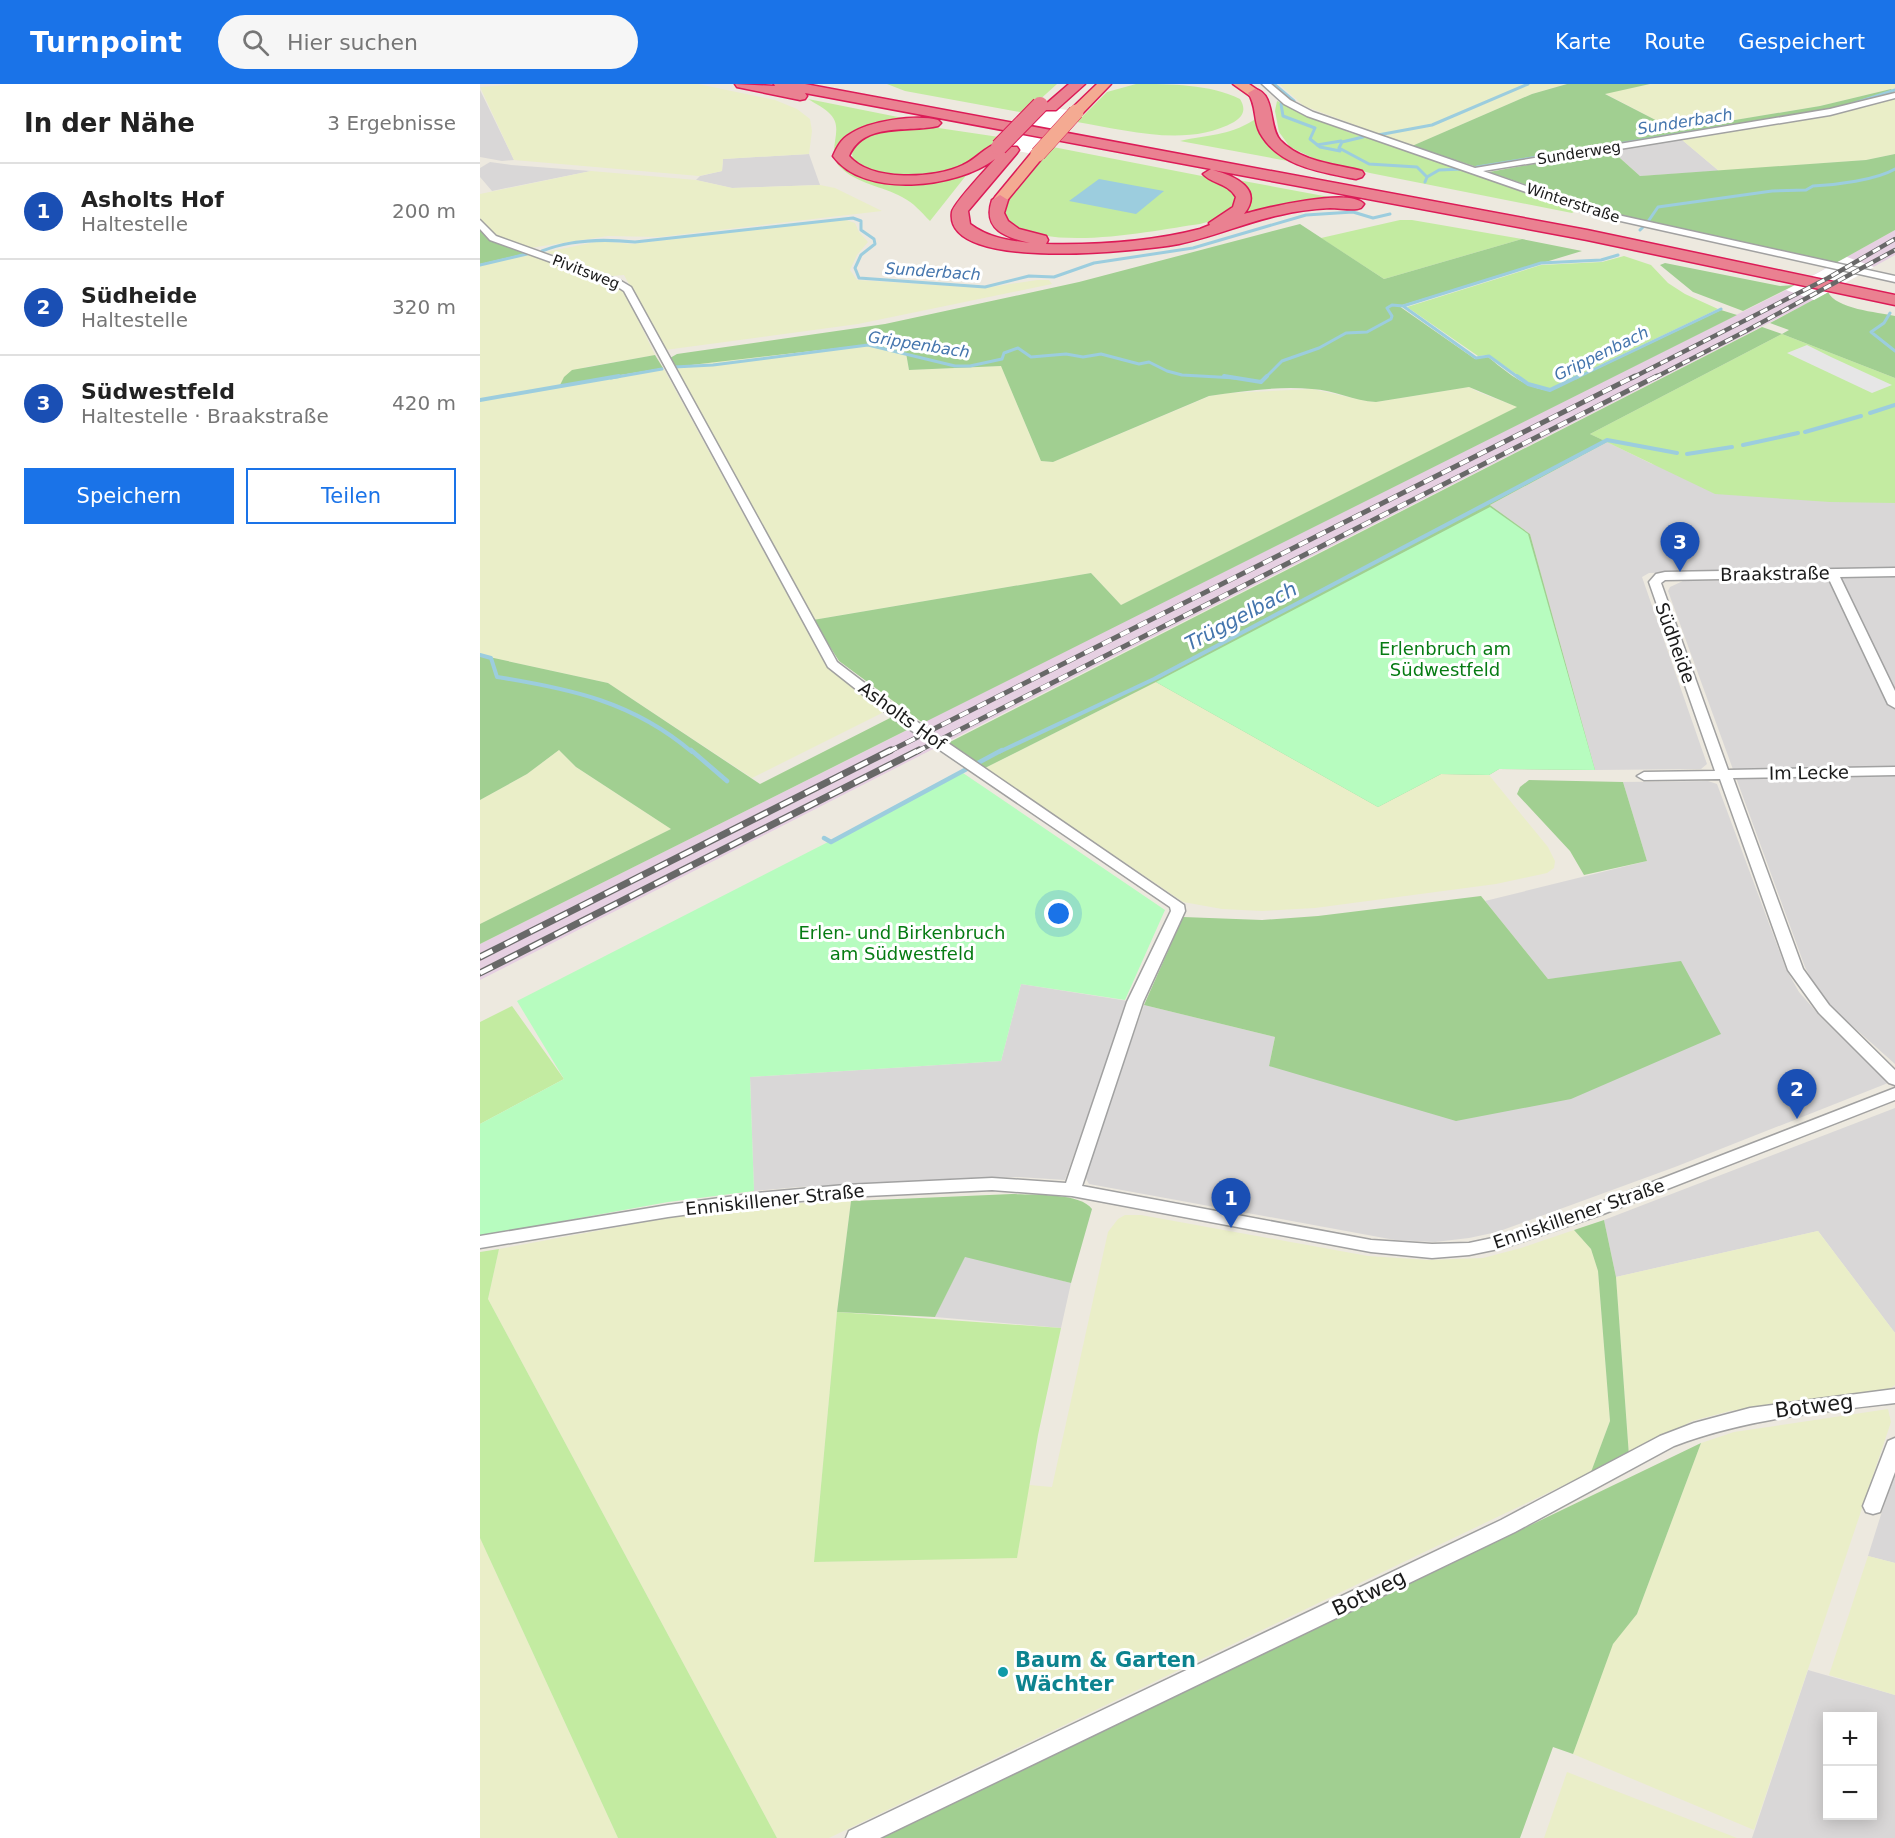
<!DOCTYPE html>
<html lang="de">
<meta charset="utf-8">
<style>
:root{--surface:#fff;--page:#f6f6f6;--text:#222;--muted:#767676;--line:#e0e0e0;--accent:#1a73e8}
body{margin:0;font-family:"DejaVu Sans",sans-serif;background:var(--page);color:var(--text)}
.controls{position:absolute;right:18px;bottom:18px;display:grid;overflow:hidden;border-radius:0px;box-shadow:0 3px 15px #0003}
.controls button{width:54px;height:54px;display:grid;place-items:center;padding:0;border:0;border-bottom:2px solid var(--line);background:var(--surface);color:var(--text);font:30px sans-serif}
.you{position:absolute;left:579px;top:830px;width:21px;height:21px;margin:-15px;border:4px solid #fff;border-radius:50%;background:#1a73e8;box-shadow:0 0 0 9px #1a73e833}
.badge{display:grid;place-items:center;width:39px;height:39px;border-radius:50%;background:var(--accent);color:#fff;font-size:20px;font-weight:700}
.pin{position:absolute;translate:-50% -50px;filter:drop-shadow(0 2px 3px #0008)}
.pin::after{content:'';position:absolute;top:32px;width:21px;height:18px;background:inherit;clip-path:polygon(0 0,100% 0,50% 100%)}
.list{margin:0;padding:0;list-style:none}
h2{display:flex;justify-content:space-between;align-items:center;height:78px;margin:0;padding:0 24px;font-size:26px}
h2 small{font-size:20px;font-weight:400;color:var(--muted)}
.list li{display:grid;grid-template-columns:39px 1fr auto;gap:18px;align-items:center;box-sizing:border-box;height:96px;padding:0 24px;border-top:2px solid var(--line)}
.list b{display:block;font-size:22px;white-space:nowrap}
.list p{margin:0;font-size:20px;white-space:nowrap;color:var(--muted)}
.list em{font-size:20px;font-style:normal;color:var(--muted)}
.actions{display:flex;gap:12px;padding:18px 24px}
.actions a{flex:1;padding:14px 0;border:2px solid var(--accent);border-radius:0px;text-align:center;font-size:21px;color:var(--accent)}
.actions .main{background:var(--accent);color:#fff}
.icon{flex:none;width:33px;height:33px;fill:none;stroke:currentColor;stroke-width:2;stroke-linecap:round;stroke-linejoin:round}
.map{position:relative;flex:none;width:1415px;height:1754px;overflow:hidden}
header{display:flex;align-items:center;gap:36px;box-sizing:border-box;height:84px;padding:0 30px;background:var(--accent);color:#fff}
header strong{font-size:28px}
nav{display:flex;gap:33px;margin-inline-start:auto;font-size:21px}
.search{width:420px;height:54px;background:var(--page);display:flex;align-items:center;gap:15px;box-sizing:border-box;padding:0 21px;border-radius:33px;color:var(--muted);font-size:22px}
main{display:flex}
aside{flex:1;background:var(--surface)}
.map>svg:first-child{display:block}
.residential{fill:#d9d7d7;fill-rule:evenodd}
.industrial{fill:#e6d0e2}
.farmland{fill:#eaeec8}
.grass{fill:#c3eba1}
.forest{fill:#a1cf91}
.park{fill:#b7fcbf}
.parking{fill:#e6e6e6}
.water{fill:#9ccdde}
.pier{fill:#fff}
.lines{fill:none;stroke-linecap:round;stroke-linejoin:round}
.stream-far2{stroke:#9ccdde;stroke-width:3}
.stream-far1{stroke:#9ccdde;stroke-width:4}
.stream{stroke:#9ccdde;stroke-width:4.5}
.minor-casing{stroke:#a1a1a1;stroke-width:3}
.trunk-casing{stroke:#dc1b57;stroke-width:3}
.motorway-casing{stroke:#dc1b57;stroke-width:3}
.minor{fill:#fff;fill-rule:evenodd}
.trunk{fill:#f4aa92;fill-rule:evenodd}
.motorway{fill:#ea8191;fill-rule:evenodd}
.rail-far2-casing{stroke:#686868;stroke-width:4.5}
.rail-far1-casing{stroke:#686868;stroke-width:5}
.rail-casing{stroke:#686868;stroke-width:7}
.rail-far2{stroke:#fff;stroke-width:3;stroke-dasharray:8;stroke-linecap:butt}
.rail-far1{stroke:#fff;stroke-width:4;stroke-dasharray:10;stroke-linecap:butt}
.rail{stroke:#fff;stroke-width:4.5;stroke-dasharray:14;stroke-linecap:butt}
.trunk-bridge-casing{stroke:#dc1b57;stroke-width:16;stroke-linecap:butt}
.motorway-bridge-casing{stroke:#dc1b57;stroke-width:18;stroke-linecap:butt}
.trunk-bridge{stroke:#f4aa92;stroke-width:15}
.motorway-bridge{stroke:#ea8191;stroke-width:16}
.culture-dot{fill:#0f9aa8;stroke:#fff;stroke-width:2}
.labels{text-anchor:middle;stroke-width:6;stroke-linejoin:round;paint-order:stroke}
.far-street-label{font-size:15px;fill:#1a1a1a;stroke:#fff}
.far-water-label{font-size:16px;font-style:italic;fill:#4475ad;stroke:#fff}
.street-label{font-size:18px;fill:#1a1a1a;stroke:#fff}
.park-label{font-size:18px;fill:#067b13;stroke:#fff}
.water-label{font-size:20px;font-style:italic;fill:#4475ad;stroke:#fff}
.near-street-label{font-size:21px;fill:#1a1a1a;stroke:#fff}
.near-culture-label{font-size:21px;font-weight:bold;fill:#0d838f;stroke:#fff;text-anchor:start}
</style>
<header>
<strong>Turnpoint</strong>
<div class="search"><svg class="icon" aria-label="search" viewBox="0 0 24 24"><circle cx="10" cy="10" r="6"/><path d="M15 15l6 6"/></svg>Hier suchen</div>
<nav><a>Karte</a><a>Route</a><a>Gespeichert</a></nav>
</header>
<main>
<aside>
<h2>In der Nähe<small>3 Ergebnisse</small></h2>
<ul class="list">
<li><span class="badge" style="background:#1a4fb4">1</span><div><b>Asholts Hof</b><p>Haltestelle</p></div><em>200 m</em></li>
<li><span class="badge" style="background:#1a4fb4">2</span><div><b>Südheide</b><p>Haltestelle</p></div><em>320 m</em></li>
<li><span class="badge" style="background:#1a4fb4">3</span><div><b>Südwestfeld</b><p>Haltestelle · Braakstraße</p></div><em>420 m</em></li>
</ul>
<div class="actions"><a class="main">Speichern</a><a>Teilen</a></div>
</aside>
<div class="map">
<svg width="1415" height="1754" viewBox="0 0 1415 1754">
<rect width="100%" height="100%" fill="#ede9df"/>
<!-- residential -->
<path class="residential" d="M0,6l34,70 -12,1 -22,-4z
M1201,55l38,32 -79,5 -29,-26z
M329,70l11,31 -88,3 -36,-8 4,-4 22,-5 1,-12z
M10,78l21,3 80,6 -99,20 -12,-14v-9z
M1127,358l45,22 243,39v65l-246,5 -7,4 65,187 -6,5 -106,1 -65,-236 -40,-29z
M1415,492v488l-65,-58 -14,-18 -11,-21 -137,-376 2,-4 13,-6z
M1228,697l9,3 69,185 13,23 21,24 68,67 -213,84 -178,65 -28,6 -34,4 -40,-2 -306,-56 -5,-9 60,-170 131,32 -6,29 311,-90 -32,3 -63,-78 162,-40 -24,-79z
M541,900l107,17 -63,179 -46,-3 -220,10 -45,4 -4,-114 251,-16z
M1415,1024v225l-77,-102 -202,46 -12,-57z
M485,1172l106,27 -10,45 -126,-11z
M1415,1386v93l-27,-7z
M1328,1586l87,25v143h-143zM1348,1632h44v100h-44z"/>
<!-- industrial -->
<path class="industrial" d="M1415,146v25l-81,45 -1334,680v-36l1306,-654z"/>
<!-- farmland -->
<path class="farmland" d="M42,0h176l77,16 22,9 13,10 2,12 -3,23 -86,5 -1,12 -23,5 -185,-16 -34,-73z
M799,0h288l-35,10 -120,52 -108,-40z
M1170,0h245v7l-4,-2 -71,17 -145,24 -71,-37z
M1415,13v57l-29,6 -147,11 -38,-32 178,-31z
M111,87l105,9 36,8 88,-3 15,3 47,23 -223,26 -51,-1 -78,12 -33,-11 -17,-19v-24z
M363,135l12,4 4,9 9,10 -11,13 -7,15 7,10 127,8 53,-8h12l3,4 -194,40 -193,26 -41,-75 -12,1 -66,-24 54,-11 32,3z
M47,169l93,35 5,4 30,63 -69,12 -22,10 -4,8 -80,14v-135z
M384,261l42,8 3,17 92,-4 40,95 12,1 157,-66 19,-3 83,-4 54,12 10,1 93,-15 9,5 40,15 -397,198 -30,-32 -278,47 -139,-253z
M184,285l162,296 60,46 -134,67 -144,-95 -128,-28v-254z
M676,598l222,125 63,-33 48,1 59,72 7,14 -1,7 -7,5 -51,11 -181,24 -53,3 -40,-2 -39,-7 -198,-134z
M79,666l17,17 95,62 -191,95v-124l47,-26z
M371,1117l-14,111 -23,250 203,-5 12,-72 23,2 56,-255 10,-13 7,-4h16l227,41 60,4 55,-2 38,-10 53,-18 17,19 7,22 12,150 -19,51 -762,366h-52l-289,-539 11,-50 173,-32 110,-13z
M1338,1147l77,102v52l-7,5 -115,15 -43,6 -38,10 -63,35 -13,-179z
M1408,1325l3,13 -137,408 -181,-76 40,-111 24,-29 64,-171 33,-11z
M0,1454l138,300h-138z
M1388,1472l27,7v132l-66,-20z
M1087,1688l170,66h-193z"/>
<!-- grass -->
<path class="grass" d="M407,0h170l-32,29 -120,-22z
M656,0c35,0 73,0 104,15 6,10 4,17 -6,23 -47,26 -108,8 -157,0l30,-30z
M328,15l110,22 -35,4 -46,26 39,28 92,-6 -38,48c-9,-9 -16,-18 -28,-24 -20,-11 -45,-13 -62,-30 -15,-16 5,-37 -9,-52 -6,-7 -15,-11 -23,-16z
M797,17l71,31 75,24 152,55 -3,2 -202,-40 -55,-14 -25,-12 -11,-15 -4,-21z
M776,28l4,12 44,40 -124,-23c29,-7 46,-4 74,-21z
M445,42l74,11c-9,9 -17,19 -28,25 -34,20 -86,20 -118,-2 -8,-32 51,-32 72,-34z
M573,63l154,30 29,15 1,15 -23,13 -14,4c-46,6 -170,34 -197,-11l4,-12z
M758,96l102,19 -84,14 -10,-2 6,-12 -2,-8z
M920,136h12l110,19 -138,40 -63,-41z
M1144,172l27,9 17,18 17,11 33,15 -168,80 -21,-6 -40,-28 -11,1 -71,-49 134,-42 61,-3z
M1302,250l113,44v125l-65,-1 -115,-8 -125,-60z
M32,922l52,73 -84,45v-102z
M19,1165l-11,50 289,539h-159l-138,-300v-286z
M357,1228l224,16 -23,107 -21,123 -203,4z"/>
<!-- forest -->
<path class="forest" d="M1087,0h83l-45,10 70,36 145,-24 71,-17 4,4 -37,12 -378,63 -68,-22 120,-52z
M1131,66l29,26 226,-16 29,-6v76l-61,34 -231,-53 -114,-39z
M820,140l84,55 138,-40 60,12 -183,55 76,53 13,-2c20,16 37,31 62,34l171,-81 16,5 -814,408 -84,-62 -26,-41 278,-47 30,32 396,-198 -48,-20 -93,15c-22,-1 -42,-12 -64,-13 -33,-3 -69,2 -103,7l-156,66 -12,-1 -40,-95 -92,4 -3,-17 -42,-8 -190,22 -4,-9 7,-4 208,-30 194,-42z
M0,145l9,10 38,14 -47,11z
M1185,179l115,23 15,-1 -52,26 -50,-19 -33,-27z
M1348,208c8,17 49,20 67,24v62l-113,-44 -192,100 17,8 -117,63 40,29 65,236 -96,-1 -10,6 -48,-1 -63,33 -222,-125 -171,86 -37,-25 814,-416 20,7 7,-4 -19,-7z
M175,271l8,13 -103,17 4,-8 8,-7z
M0,571l128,28 152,101 132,-67 17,12 -429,215v-20l191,-95 -95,-62 -17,-17 -32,24 -47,26z
M1049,696l94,2 24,79 -63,14 -14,-24 -53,-57 3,-7z
M1001,812l67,83 133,-18 40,73 -150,65 -115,22 -187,-55 6,-29 -131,-32 39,-88 79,3 56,-4z
M532,1110c19,1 68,-2 80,15l-21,74 -106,-26 -30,60 -98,-5 14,-111z
M1124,1136l12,57 13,179 -38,16 19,-51 -12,-150 -7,-22 -17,-19z
M1221,1359l-64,171 -24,30 -40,110 -20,-7 -33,91h-639z"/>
<!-- park -->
<path class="park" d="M1010,423l38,27 67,236 -96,-1 -10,6 -48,-1 -63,33 -222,-125z
M483,689l202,137 -40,90 -104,-16 -20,77 -251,16 4,114 -86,11 -188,34v-112l84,-45 -47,-78z"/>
<!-- parking -->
<path class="parking" d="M1327,261l24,12 61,28 -20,8 -85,-40z"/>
<!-- water -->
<path class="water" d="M619,95l65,12 -28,23 -67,-13z"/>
<!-- pier -->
<path class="pier" d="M552,20l52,9 -40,43 -54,-10z
M1367,173l27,10 -60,33 -28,-10z"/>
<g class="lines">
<!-- stream-far2 -->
<path class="stream-far2" d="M794,0l20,17
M801,20l2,12 32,12 -5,11 10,8 20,4
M1372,20l43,-14
M898,51l54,-10 96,-41
M883,53l-21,5 -3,6 30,16 48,3 10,10 -2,5
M837,61l24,-4
M997,83l252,-41
M947,93l12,-7 24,-1
M1167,139l11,-16 114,-16 34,-1 7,-4c23,-1 63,-6 82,-17
M1160,146l3,-3
M62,167c30,-12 62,-12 93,-9l218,-24 8,3v9l13,9 1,5 -14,11 -6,13 4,10 126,9 44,-11 25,1 40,-14 99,-15 113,-33 47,-3 20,6 17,-4
M0,181l47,-11
M923,222l73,52 13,-2 30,22
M1410,229l-6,10 -13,9 24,19
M194,283l39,-2 155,-20 87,21h15l32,-7 2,-6 14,-5 13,9 35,-3 17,3 18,-3 38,10 10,-2 18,9 15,4 54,3
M131,294l51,-9
M785,294l17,-17 37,-13 27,-15 21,-1 24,-13 1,-3 -5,-8 5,-3 11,1 138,-43 60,-3 17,-5
M1096,294l145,-69"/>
<!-- stream-far1 -->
<path class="stream-far1" d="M744,292l37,6 6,-6
M1037,292l11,8 22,6 29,-14
M0,316l139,-24
M1390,329l25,-8
M1325,348l56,-16
M1263,361l55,-12
M1207,370l45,-7
M0,571l11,3 6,19c75,12 136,25 195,75
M519,668l155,-73 453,-239 70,13"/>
<!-- stream -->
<path class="stream" d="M211,666l36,31
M344,754l7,4 171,-92"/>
<!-- minor casing -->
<g class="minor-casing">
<path id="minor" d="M782,0h9l19,16 23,12 162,56 355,-59 65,-16v5l-65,17 -347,56 112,39 300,66v6l-306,-68 -282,-98 -23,-12z
M0,136l16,16 125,45 10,6 206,375 63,48 284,195 1,6 -42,91 -61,184 289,54 61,4 37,-1 33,-7 89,-30 304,-118v12l-292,114 -100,34 -34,7 -37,3 -61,-6 -299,-56 -80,-6 -147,7 -88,8 -89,12 -188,31v-12l188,-31 89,-12 88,-8 147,-7 74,5 61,-181 44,-91 -1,-4 -280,-191 -62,-49 -204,-376 -9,-6 -125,-45 -10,-11z
M1415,484v8l-55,1 55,114v17l-7,-4 -60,-127 -163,3 -4,3 67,187 167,-3v8l-162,3 70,191 26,36 66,65v15l-6,-2 -70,-70 -31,-43 -68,-191 -76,1 -7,-4 7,-4 71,-1 -66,-189 7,-8 9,-2z
M1415,1305v14c-75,9 -150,16 -221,43l-159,86 -635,306h-34l3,-7 652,-311 159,-84 34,-13 56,-15z
M1415,1354v34l-15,40 -7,2 -7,-2 -3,-6 23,-60 2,-5z"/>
</g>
<!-- trunk casing -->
<g class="trunk-casing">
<path id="trunk" d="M617,0h14l-30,31h-10l-2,-3 2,-3z
M753,0h16l13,9 -2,3h-10z
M558,66l7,4 -2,3 -38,46h-10l-2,-3 2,-3 38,-46z"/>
</g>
<!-- motorway casing -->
<g class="motorway-casing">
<path id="motorway" d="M255,0l40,2 -1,-2h31l782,146 308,65v10l-308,-65 -374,-70c22,6 51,19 31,44 21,-6 106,-27 120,-10 -3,4 -2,4 -7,5 -9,1 -18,-1 -27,-1 -17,1 -34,3 -50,7 -34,7 -66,22 -101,29 -33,6 -236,30 -227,-32 1,-8 35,-44 43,-53 -38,29 -131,40 -162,-3 4,-9 8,-17 17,-22 19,-13 66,-20 88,-14l3,3 -3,3c-29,7 -74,-5 -89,30 22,26 85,23 114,9 12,-5 23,-19 35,-22l7,4h12l2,3 -2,3 -49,58 2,13c19,14 37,16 60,19 -24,-6 -48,-13 -38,-43l8,-5 8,5 -4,13 4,8 11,8 27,7 2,4 -2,4c51,1 104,-2 154,-15l10,-4 -1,-2 24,-16 3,-10c-8,-14 -24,-13 -33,-23l8,-5 -406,-76 2,3 -2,3 -5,1 -63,-13z
M589,0h16l-29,26h-10l-3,-3 3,-3z
M775,5c21,5 13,37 25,51 21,22 55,24 82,31l2,3 -2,3 -6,2c-34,-7 -77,-12 -96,-46 -7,-13 -3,-27 -12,-40z"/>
</g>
<!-- minor -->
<use href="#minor" class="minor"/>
<!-- trunk -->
<use href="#trunk" class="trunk"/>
<!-- motorway -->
<use href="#motorway" class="motorway"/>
<!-- rail-far2 casing -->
<g class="rail-far2-casing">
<path id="rail-far2" d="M1152,294l196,-100 67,-39
M1174,294l92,-47 149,-81"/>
</g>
<!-- rail-far1 casing -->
<g class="rail-far1-casing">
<path id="rail-far1" d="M408,668l747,-376
M436,668l741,-376"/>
</g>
<!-- rail casing -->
<g class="rail-casing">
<path id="rail" d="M0,873l411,-207
M0,889l439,-223"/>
</g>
<!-- rail-far2 -->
<use href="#rail-far2" class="rail-far2"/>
<!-- rail-far1 -->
<use href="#rail-far1" class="rail-far1"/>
<!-- rail -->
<use href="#rail" class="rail"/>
<!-- trunk-bridge casing -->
<g class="trunk-bridge-casing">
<path id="trunk-bridge" d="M558,70l38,-42"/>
</g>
<!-- motorway-bridge casing -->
<g class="motorway-bridge-casing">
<path id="motorway-bridge" d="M519,63l41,-42"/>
</g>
<!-- trunk-bridge -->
<use href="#trunk-bridge" class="trunk-bridge"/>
<!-- motorway-bridge -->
<use href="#motorway-bridge" class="motorway-bridge"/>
</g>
<!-- markers -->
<circle class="culture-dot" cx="523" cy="1588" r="6"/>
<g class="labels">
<!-- far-street labels -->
<g class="far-street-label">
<text transform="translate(1099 69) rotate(-9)" y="5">Sunderweg</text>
<text transform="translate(1093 119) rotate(18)" y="5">Winterstraße</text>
<text transform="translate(106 188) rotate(21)" y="5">Pivitsweg</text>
</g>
<!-- far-water labels -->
<g class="far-water-label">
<text transform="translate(1205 37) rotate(-9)" y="6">Sunderbach</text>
<text transform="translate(453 187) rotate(4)" y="6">Sunderbach</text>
<text transform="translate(439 260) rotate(9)" y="6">Grippenbach</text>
<text transform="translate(1121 269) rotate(-26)" y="6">Grippenbach</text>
</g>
<!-- street labels -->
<g class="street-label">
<text transform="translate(1295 490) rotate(-1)" y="6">Braakstraße</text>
<text transform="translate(1195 559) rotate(70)" y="6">Südheide</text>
<text transform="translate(422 632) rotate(36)" y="6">Asholts Hof</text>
<text transform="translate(1329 689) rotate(-1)" y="6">Im Lecke</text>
<text transform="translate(295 1116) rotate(-6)" y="6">Enniskillener Straße</text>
<text transform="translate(1099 1130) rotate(-19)" y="6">Enniskillener Straße</text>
</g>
<!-- park labels -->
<g class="park-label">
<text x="965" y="571">Erlenbruch am<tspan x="965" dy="21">Südwestfeld</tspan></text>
<text x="422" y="855">Erlen- und Birkenbruch<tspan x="422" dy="21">am Südwestfeld</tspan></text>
</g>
<!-- water labels -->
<g class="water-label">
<text transform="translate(761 532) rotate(-28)" y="7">Trüggelbach</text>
</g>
<!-- near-street labels -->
<g class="near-street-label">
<text transform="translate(1334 1322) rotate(-7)" y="7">Botweg</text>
<text transform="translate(889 1509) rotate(-26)" y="7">Botweg</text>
</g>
<!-- near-culture labels -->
<g class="near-culture-label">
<text x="535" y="1583">Baum &amp; Garten<tspan x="535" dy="24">Wächter</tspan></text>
</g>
</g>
</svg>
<div class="controls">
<button>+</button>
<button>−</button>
</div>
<div class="you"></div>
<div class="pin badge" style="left:751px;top:1144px;background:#1a4fb4">1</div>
<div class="pin badge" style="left:1317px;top:1035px;background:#1a4fb4">2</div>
<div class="pin badge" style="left:1200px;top:488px;background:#1a4fb4">3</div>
</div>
</main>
